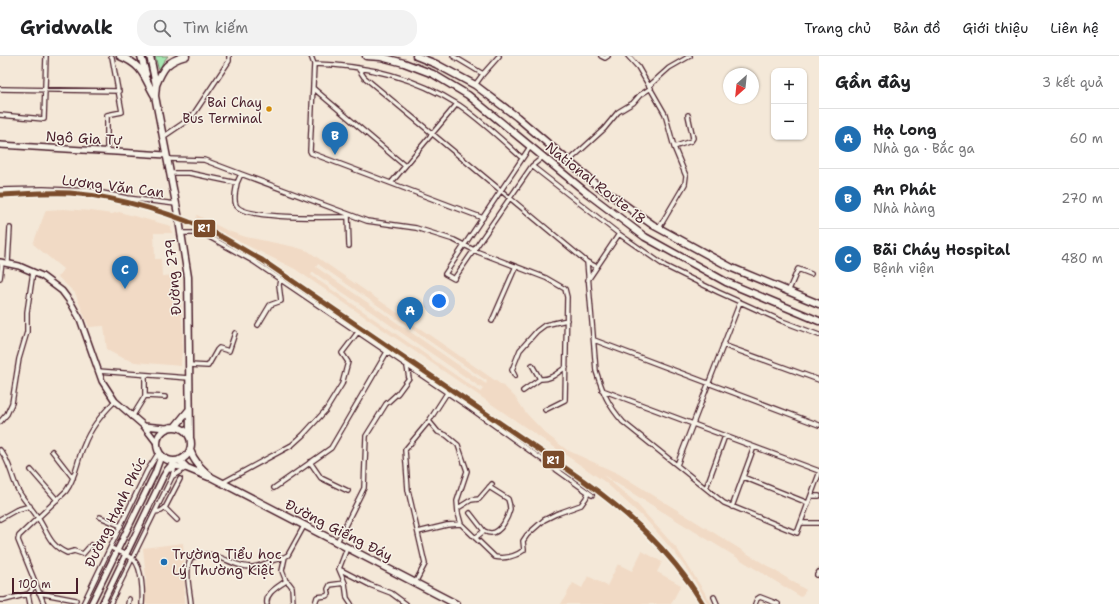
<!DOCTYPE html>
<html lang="vi">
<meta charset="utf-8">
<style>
:root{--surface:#fff;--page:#f2f2f2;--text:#202124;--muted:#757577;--line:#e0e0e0;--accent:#1f6fb2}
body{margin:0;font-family:"Shantell Sans",sans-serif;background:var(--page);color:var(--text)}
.controls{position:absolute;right:12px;top:12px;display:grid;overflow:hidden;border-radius:8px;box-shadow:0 1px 3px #0004}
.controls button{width:36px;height:36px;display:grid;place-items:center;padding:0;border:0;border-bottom:1px solid var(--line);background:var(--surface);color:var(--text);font:20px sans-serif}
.compass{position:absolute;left:723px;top:12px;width:36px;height:36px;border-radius:50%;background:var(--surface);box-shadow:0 1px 3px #0004;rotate:207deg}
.scale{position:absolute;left:12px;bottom:10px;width:66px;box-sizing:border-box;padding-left:4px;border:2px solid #4a1f2b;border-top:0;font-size:11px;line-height:14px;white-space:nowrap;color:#4a1f2b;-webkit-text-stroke:3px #f7f3e8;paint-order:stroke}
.you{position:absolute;left:439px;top:245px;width:14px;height:14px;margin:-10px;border:3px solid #fff;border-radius:50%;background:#1a73e8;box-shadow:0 0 0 6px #1a73e833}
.badge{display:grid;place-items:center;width:26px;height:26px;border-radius:50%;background:var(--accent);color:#fff;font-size:13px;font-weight:700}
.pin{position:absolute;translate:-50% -33px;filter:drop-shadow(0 1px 2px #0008)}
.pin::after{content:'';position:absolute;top:21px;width:14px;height:12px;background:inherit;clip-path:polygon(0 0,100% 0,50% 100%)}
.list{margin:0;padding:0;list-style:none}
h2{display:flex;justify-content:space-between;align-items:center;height:52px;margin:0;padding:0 16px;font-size:17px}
h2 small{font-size:13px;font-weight:400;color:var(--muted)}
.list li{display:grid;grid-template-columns:26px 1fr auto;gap:12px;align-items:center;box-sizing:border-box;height:60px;padding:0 16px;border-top:1px solid var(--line)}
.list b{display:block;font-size:15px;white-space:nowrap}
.list p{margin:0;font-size:13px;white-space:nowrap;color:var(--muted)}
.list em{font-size:13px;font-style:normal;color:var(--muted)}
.icon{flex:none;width:22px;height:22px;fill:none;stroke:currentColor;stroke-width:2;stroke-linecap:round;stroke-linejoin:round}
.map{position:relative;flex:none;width:819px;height:548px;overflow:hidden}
header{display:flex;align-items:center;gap:24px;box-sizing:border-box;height:56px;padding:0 20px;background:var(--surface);border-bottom:1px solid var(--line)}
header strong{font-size:19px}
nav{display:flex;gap:22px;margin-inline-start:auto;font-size:14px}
.search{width:280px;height:36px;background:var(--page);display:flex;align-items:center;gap:10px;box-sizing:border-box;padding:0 14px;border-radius:16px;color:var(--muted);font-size:15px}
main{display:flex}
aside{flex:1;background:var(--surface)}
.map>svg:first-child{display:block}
.built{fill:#f1dac5;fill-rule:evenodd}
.green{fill:#a5e7b1;stroke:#78836e}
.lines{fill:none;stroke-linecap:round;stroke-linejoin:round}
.street-casing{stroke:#4a1f2b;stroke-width:6}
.secondary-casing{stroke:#4a1f2b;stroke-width:8}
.primary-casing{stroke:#4a1f2b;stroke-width:9}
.street{stroke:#f7f3e8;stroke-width:3.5}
.secondary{stroke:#f7f3e8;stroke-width:5}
.primary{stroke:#f7f3e8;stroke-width:6}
.rail-1-casing{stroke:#f7f3e8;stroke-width:8}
.rail-1{stroke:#7a4b2a;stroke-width:5}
.bus-dot{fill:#d48b09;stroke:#f7f3e8;stroke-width:1.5}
.poi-dot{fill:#1f6fb2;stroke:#f7f3e8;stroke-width:1.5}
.labels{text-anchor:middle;stroke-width:3;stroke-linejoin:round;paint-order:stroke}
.bus-label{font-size:13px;fill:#4a1f2b;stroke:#f7f3e8;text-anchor:end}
.street-label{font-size:14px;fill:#4a1f2b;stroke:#f7f3e8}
.poi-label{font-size:14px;fill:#4a1f2b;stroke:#f7f3e8;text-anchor:start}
.line-badge{stroke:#f7f3e8;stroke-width:1.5}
.badge-label{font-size:11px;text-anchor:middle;font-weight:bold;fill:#fff}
</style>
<header>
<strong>Gridwalk</strong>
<div class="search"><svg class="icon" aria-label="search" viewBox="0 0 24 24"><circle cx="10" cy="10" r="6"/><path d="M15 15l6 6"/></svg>Tìm kiếm</div>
<nav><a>Trang chủ</a><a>Bản đồ</a><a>Giới thiệu</a><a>Liên hệ</a></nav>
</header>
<main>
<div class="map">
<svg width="819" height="548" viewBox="0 0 819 548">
<rect width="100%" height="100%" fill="#f4e8d8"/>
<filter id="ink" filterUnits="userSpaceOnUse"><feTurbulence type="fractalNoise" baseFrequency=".025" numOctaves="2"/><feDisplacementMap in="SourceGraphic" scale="8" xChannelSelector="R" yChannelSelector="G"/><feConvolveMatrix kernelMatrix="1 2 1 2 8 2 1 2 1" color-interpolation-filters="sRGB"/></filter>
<g filter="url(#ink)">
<!-- built -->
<path class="built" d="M45,135l27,1 24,4 42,9 34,9 37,15 54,30 341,233 19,16 36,34 27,33 19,29h-5l-5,-10 -22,-29 -26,-29 -33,-31 -21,-16 -332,-227 -52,-30 -37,-15 -35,-10 -66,-12 -25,-1 -46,3v-3z
M64,153l27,2 21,3 7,-2 52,14 1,7h-18l1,26h6l1,17 16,-1 5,57 -2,34 -46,-4 -15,-5 -13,-7 -3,-24 -15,1 -14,-34 -17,-16 5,-8 -30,-25 13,-34z
M197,159l31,16 18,6 49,10 13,4 198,137 10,10 10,15 19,20 22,17 52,24 187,116 -5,7 -198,-122 32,27 43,48 34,54h-4l-14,-24 -19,-27 -27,-31 -43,-40 -310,-213 -99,-49zM318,208l169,117 -1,3 -170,-117zM313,216l44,30 126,87 -3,3 -29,-20 -136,-94 -4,-3z
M183,487l2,33 -1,28h-39l1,-26 -3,-30z
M642,495l20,11 -5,10 24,13 -10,19h-110l12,-21 9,5 6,-12 19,10 11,-22 14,7z"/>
<!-- green -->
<path class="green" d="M155,0h13l-5,6 -4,9z"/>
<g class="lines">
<!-- street casing -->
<g class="street-casing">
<path id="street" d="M311,0l3,8 -4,87 1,2 172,65
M453,0l30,18
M601,0l4,2 3,-2
M628,0l10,11 27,47 9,33 12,29 -1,8 -26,44
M314,8c51,1 101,13 145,41 22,15 43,35 63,53
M358,12l6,9 223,185 10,5
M475,29l8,-11 16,-18
M649,30l20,-18 21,-12
M313,32l92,78
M0,33l119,2
M0,59l44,4 2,-63
M163,81l28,-19 38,-57v-5
M530,91l-85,127 9,5 78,-113 11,-9
M674,91l17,-6 2,-3 -5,-23
M107,95v-36l15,-3 -10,-55 -1,-1
M167,103l37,1 37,14
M569,105l35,-32 14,-17 15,-9 7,-8 11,-7
M532,110l87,68 46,32 53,26 64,29 37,14
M170,117h19l48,10 4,-9 126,47 49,7 38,12 24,12 68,26 19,11 2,8 -2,103 -20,10
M237,127c-1,7 -4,15 -1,22 7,15 94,12 112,12
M391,127l66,-79
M0,134l43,-1 50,2 34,7 49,6
M348,159l1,31
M181,177h17l6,1 49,27 217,147 122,87
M587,206l9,109c7,22 12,34 27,51l101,81 73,30 22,-59
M8,207l2,-35
M0,222l2,-16
M588,224l31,-46
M788,236l10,-23 13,5
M492,265l24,-55
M258,269l12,-20 11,-4 -2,-16 1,-5
M594,284l225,85
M723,289l96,35
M189,309l19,1 9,-16 2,-2 10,3 6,-18
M532,309l8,14
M98,315l91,7
M515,320l-3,-6 8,-20 17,-19 8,-6 22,-5
M602,334l217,81
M523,335l17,-12c11,1 17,-6 26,-12
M145,340l20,1
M132,361l13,-21v-20
M429,365l9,11 8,3 12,10 9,26 -10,30 1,12 3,11 34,33c10,2 21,-1 29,-7l-1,-9 4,-6 17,-15 12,-6 25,-9 5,-7 2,-5
M0,366l7,-8 5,-11 7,-44 8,-27v-20l6,-40
M0,394c10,11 11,26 18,40 5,10 14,18 20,28 10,15 11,27 29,35l7,-2 9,3 8,-9
M52,395l21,27
M310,406l11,16 27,13
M677,409l63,-163
M31,414l26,30
M173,420l13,-8
M743,421l65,26
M222,427l70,-38 11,-10 23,-25 16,-26 6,-22 -6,-9 16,-21
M274,432l57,-40 56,-96
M706,432l19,-52
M811,440h8
M732,451l22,-60
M165,452l12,12
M458,452l13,-8 8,-1 13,-15
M155,456l6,-1 4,-3 15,-29
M470,457l14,18
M100,461l21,9
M0,463l16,-9 14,-4
M801,467h18
M418,476l29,-7 14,-1
M475,482l9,-7c2,1 4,2 7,2 10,0 17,-16 19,-24 0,-4 -1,-7 -2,-10l-19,-12
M337,486l27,-54 2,-52 20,-32 12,-11 11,-15 -2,-11
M111,492c7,3 17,7 23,12 8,8 9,33 8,44
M347,492l-8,21 6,14 2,15 4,6
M285,501l-3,14 4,10 3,2 3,4 1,17
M339,513l31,16 21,8 15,11
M817,519l2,-3
M415,527l10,-19 -17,-74 -3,-40 24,-29 18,-28
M39,537l37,7
M28,538l2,10
M714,541l3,7
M0,544h5l23,-6 3,-3 4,-9
M44,548l-26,-64 1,-4 47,-45c10,-13 11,-31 18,-46 6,-16 19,-32 31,-44
M83,548l64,-133 12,-19
M110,548l62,-127 3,-11
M128,548l1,-5
M191,548c-1,-14 -7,-33 0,-46 25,-12 38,10 62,9 7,-1 14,-4 21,-7 5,-1 10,-2 14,-5l16,-29
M267,548c-2,-11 11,-17 19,-23
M315,548l2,-7 9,-1 3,-2 -1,-5 2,-4 15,-2
M755,548l2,-5 3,-2 18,7"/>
</g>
<!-- secondary casing -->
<g class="secondary-casing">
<path id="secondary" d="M0,89l166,10
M0,206l19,4 23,10 20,15 9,12 9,16 22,62 13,20 29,25 13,17
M144,370l22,2
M170,413l4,-3 13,2
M91,548l64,-131 5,-14 -1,-7
M102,548l61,-127 4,-7 8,-9"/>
</g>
<!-- primary casing -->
<g class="primary-casing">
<path id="primary" d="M120,0c24,10 23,20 35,40
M141,0l5,18
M150,0l6,29 -1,11 23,118 10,63 2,160
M366,0l15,1 23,6 29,11 35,21 119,98 58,44 81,45 93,39
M416,0l20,8 39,21 42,32 77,66 59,42 79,43 87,36
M156,29c7,-17 11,-24 30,-29
M157 388a17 17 0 1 1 34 0a17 17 0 1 1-34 0Z
M175,371l14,-17
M190,394c4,12 12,19 21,27l245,127
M179,404l8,8 22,9"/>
</g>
<!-- street -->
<use href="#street" class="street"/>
<!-- secondary -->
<use href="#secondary" class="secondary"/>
<!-- primary -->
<use href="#primary" class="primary"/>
<!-- rail-1 casing -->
<g class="rail-1-casing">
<path id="rail-1" d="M0,139c23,-1 47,-3 70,-2 49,4 108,21 152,44 13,7 26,16 40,23l305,209c54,37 103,79 136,135"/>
</g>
<!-- rail-1 -->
<use href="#rail-1" class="rail-1"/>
</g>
</g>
<!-- markers -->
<circle class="bus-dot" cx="269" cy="53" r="3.5"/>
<circle class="poi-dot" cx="164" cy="506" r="4"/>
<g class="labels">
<!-- bus labels -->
<g class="bus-label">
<text x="262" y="51">Bai Chay<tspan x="262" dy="16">Bus Terminal</tspan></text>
</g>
<!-- street labels -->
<g class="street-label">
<text transform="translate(84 82) rotate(3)" y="5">Ngô Gia Tự</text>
<text transform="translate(596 127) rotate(38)" y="5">National Route 18</text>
<text transform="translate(113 130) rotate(7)" y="5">Lương Văn Can</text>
<text transform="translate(173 221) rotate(-95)" y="5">Đường 279</text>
<text transform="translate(115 456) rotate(-64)" y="5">Đường Hạnh Phúc</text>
<text transform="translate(339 474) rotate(27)" y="5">Đường Giếng Đáy</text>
</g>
<!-- poi labels -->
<g class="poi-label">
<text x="172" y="503">Trường Tiểu học<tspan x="172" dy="16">Lý Thường Kiệt</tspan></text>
</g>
</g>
<g class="line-badge">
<rect x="193" y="163" width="23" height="19" rx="4" fill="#7a4b2a"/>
<rect x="542" y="394" width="23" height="19" rx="4" fill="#7a4b2a"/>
</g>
<g class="badge-label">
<text x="204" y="176">R1</text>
<text x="553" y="408">R1</text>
</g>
</svg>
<div class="controls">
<button>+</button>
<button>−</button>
</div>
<svg class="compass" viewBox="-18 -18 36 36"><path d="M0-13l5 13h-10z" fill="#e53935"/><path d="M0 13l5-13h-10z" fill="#757577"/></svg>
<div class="scale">100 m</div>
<div class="you"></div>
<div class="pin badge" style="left:410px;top:274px">A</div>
<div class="pin badge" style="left:335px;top:99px">B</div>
<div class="pin badge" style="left:125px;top:233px">C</div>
</div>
<aside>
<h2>Gần đây<small>3 kết quả</small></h2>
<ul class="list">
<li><span class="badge">A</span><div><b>Hạ Long</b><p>Nhà ga · Bắc ga</p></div><em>60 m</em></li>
<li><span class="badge">B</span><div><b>An Phát</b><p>Nhà hàng</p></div><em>270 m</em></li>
<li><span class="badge">C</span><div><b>Bãi Cháy Hospital</b><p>Bệnh viện</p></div><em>480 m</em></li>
</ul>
</aside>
</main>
